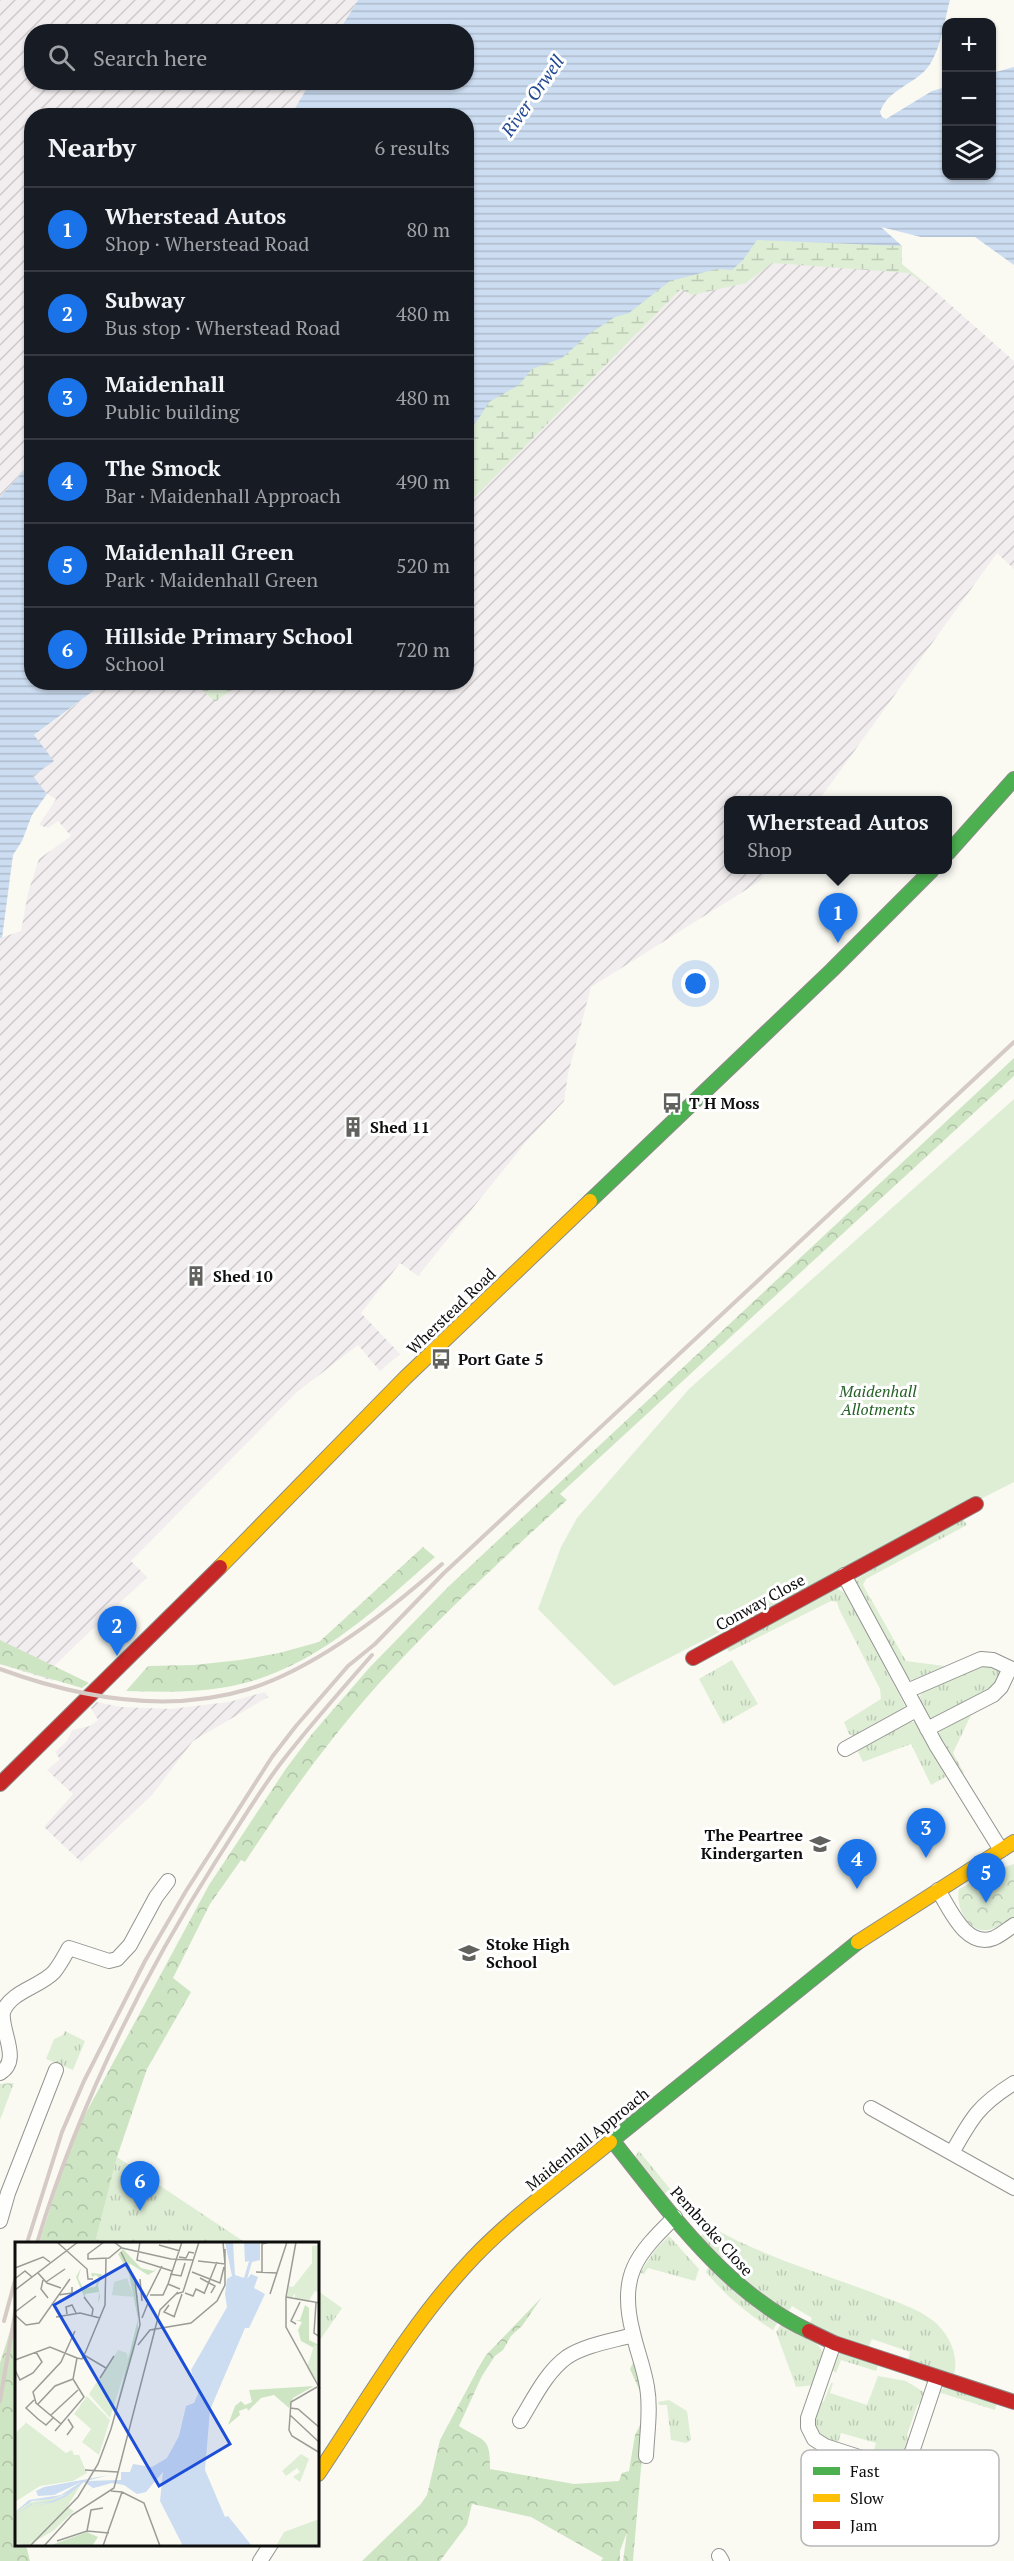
<!DOCTYPE html>
<meta charset="utf-8">
<style>
:root{--surface:#171b24;--page:#242831;--text:#f1f3f6;--muted:#9ea1a6;--line:#363941;--accent:#1a73e8}
body{margin:0;font-family:"PT Serif",serif;background:var(--page);color:var(--text)}
.controls{position:absolute;right:18px;top:18px;display:grid;overflow:hidden;border-radius:12px;box-shadow:0 2px 4px #0004}
.controls button{width:54px;height:54px;display:grid;place-items:center;padding:0;border:0;border-bottom:2px solid var(--line);background:var(--surface);color:var(--text);font:30px sans-serif}
.you{position:absolute;left:696px;top:984px;width:21px;height:21px;margin:-15px;border:4px solid #fff;border-radius:50%;background:#1a73e8;box-shadow:0 0 0 9px #1a73e833}
.badge{display:grid;place-items:center;width:39px;height:39px;border-radius:50%;background:var(--accent);color:#fff;font-size:20px;font-weight:700}
.pin{position:absolute;translate:-50% -50px;filter:drop-shadow(0 2px 3px #0008)}
.pin::after{content:'';position:absolute;top:32px;width:21px;height:18px;background:inherit;clip-path:polygon(0 0,100% 0,50% 100%)}
.popup{position:absolute;left:724px;top:796px;width:228px;height:78px;box-sizing:border-box;display:grid;place-content:center;border-radius:12px;background:var(--surface);filter:drop-shadow(0 2px 4px #0005);font-size:20px;white-space:nowrap;color:var(--muted)}
.popup b{font-size:22px;color:var(--text)}
.popup::after{content:'';position:absolute;left:50%;top:100%;margin-left:-12px;border:12px solid transparent;border-top-color:var(--surface)}
.list{margin:0;padding:0;list-style:none}
h2{display:flex;justify-content:space-between;align-items:center;height:78px;margin:0;padding:0 24px;font-size:26px}
h2 small{font-size:20px;font-weight:400;color:var(--muted)}
.list li{display:grid;grid-template-columns:39px 1fr auto;gap:18px;align-items:center;box-sizing:border-box;height:84px;padding:0 24px;border-top:2px solid var(--line)}
.list b{display:block;font-size:22px;white-space:nowrap}
.list p{margin:0;font-size:20px;white-space:nowrap;color:var(--muted)}
.list em{font-size:20px;font-style:normal;color:var(--muted)}
.icon{flex:none;width:33px;height:33px;fill:none;stroke:currentColor;stroke-width:2;stroke-linecap:round;stroke-linejoin:round}
.map{position:relative;flex:none;width:1014px;height:2561px;overflow:hidden}
.search{position:absolute;background:var(--surface);box-shadow:0 2px 4px #0004;left:24px;top:24px;width:450px;height:66px;display:flex;align-items:center;gap:15px;box-sizing:border-box;padding:0 21px;border-radius:24px;color:var(--muted);font-size:22px}
.panel{position:absolute;background:var(--surface);box-shadow:0 2px 4px #0004;left:24px;top:108px;width:450px;height:582px;border-radius:24px}
.map>svg:first-child{display:block}
.industrial{fill:url(#industrial-furrows)}
.grass{fill:url(#grass-tufts)}
.forest{fill:url(#forest-crowns)}
.wetland{fill:url(#wetland-marsh)}
.park{fill:url(#park-crowns)}
.garden{fill:#deeed5}
.water{fill:url(#water-rules)}
.lines{fill:none;stroke-linecap:round;stroke-linejoin:round}
.street-casing{stroke:#949491;stroke-width:16}
.fast-casing{stroke:#8b8b88;stroke-width:16}
.slow-casing{stroke:#8b8b88;stroke-width:16}
.jam-casing{stroke:#8b8b88;stroke-width:16}
.street{stroke:#fefefd;stroke-width:14}
.fast{stroke:#4caf50;stroke-width:14}
.slow{stroke:#ffc107;stroke-width:14}
.jam{stroke:#c62828;stroke-width:14}
.rail{stroke:#d5cac5;stroke-width:4}
.labels{text-anchor:middle;stroke-width:6;stroke-linejoin:round;paint-order:stroke}
.poi-label{font-size:16px;font-weight:bold;fill:#0e0e0e;stroke:#fff;text-anchor:start}
.street-label{font-size:16px;fill:#0e0e0e;stroke:#fff}
.park-label{font-size:16px;font-style:italic;fill:#245f26;stroke:#fff}
.water-label{font-size:18px;font-style:italic;fill:#234993;stroke:#fff}
.inset-road{fill:none;stroke:#9c9c97;stroke-width:1.5}
.view{fill:#1d4ed8;fill-opacity:0.15;stroke:#1d4ed8;stroke-width:3}
.inset-edge{fill:none;stroke:#0e0e0e;stroke-width:3}
.key{fill:#fff;stroke:#b7b7b7;stroke-width:1.5}
.key-label{font-size:16px;fill:#0e0e0e}
</style>
<div class="map">
<svg width="1014" height="2561" viewBox="0 0 1014 2561">
<defs>
<pattern id="industrial-furrows" width="10" height="10" patternUnits="userSpaceOnUse" patternTransform="scale(1.5)"><rect width="10" height="10" fill="#f2edee"/><path d="M-1 1l2-2M0 10L10 0M9 11l2-2" fill="none" stroke="#cecacb"/></pattern>
<pattern id="grass-tufts" width="24" height="20" patternUnits="userSpaceOnUse" patternTransform="scale(1.5)"><rect width="24" height="20" fill="#deeed5"/><path d="M3 7l-1-3M5 7V3M7 7l1-3M15 17l-1-3M17 17v-4M19 17l1-3" fill="none" stroke="#bdcbb6"/></pattern>
<pattern id="forest-crowns" width="20" height="18" patternUnits="userSpaceOnUse" patternTransform="scale(1.5)"><rect width="20" height="18" fill="#cee5c4"/><path d="M2 6a3 3 0 1 1 6 0M12 15a3 3 0 1 1 6 0" fill="none" stroke="#b0c3a7"/></pattern>
<pattern id="wetland-marsh" width="20" height="14" patternUnits="userSpaceOnUse" patternTransform="scale(1.5)"><rect width="20" height="14" fill="#deeed5"/><path d="M1 5h8M5 5V1M11 12h8M15 12V8" fill="none" stroke="#bdcbb6"/></pattern>
<pattern id="park-crowns" width="20" height="18" patternUnits="userSpaceOnUse" patternTransform="scale(1.5)"><rect width="20" height="18" fill="#deeed5"/><path d="M2 6a3 3 0 1 1 6 0M12 15a3 3 0 1 1 6 0" fill="none" stroke="#bdcbb6"/></pattern>
<pattern id="water-rules" width="6" height="5" patternUnits="userSpaceOnUse" patternTransform="scale(1.5)"><rect width="6" height="5" fill="#ccdcf1"/><path d="M0 2.5h6" fill="none" stroke="#aebccd"/></pattern>
</defs>
<rect width="100%" height="100%" fill="#fafaf3"/>
<!-- industrial -->
<path class="industrial" d="M0,0h358l-19,31 -307,1v50l278,1 -19,32 -259,1 -1,347 -31,34z
M774,258l126,6 36,28 78,69v208l-17,-16 -178,247h-91v70h40l-8,11 -169,106 -23,87 -4,27 -39,42 -107,133 -18,-13 -39,50 39,41 -20,17 -22,-26 -61,47 -166,169 16,16 -92,88 -2,16 -53,-17v-726l21,-7 7,-38 11,-34 32,-23 -13,-15 -10,7 -9,-3 17,-26 -9,-5 -14,-18 1,-40 70,-53h91l20,19 27,-19 224,-1 1,-177 214,-216z
M265,1692l3,5 -75,44 -41,54 -71,67 -37,-35 29,-33 -26,-24 13,-11 -5,-7 12,-11 5,-11 18,-4 8,-6 -7,-12 5,-6 25,5 50,2 58,-7z"/>
<!-- grass -->
<path class="grass" d="M962,1517l5,8 -101,54 -3,6 43,76 39,5 -33,14 -5,-1 -52,-92v-7z
M835,1587l13,8 57,111 -4,6 -46,25 -6,-3 -5,-12 37,-23 -1,-10 -41,-80 -2,-7 -6,-1 -102,51 -5,-9z
M732,1660l26,44 -35,20 -24,-45z
M982,1665h10l7,5v10c-12,15 -50,35 -69,39l-7,-4 -6,-16 9,-10z
M972,1713l-19,40 11,20 -4,1 -23,-37 3,-6z
M905,1722h10l32,54 -16,9 -20,-41 -48,18 -5,-10 3,-7z
M65,2031l20,10 -12,29 -27,-11 8,-20 9,-4z
M639,2151l32,39 -7,4 -30,-36z
M117,2157l129,86h-151z
M710,2226c49,29 107,46 161,66 21,9 49,16 66,32 14,14 23,34 16,54l-45,-17 2,-9 -38,-13 -4,9 -60,-22 4,-8 -20,-12 -5,8 -52,-39 8,-7 -14,-17 -8,7 -21,-21z
M669,2236l30,33 -4,12 -47,-13 -4,6 -4,-1 15,-23z
M710,2264l68,58 -5,8c-26,-16 -48,-35 -67,-58z
M318,2291l24,17 -24,35z
M781,2324c13,8 37,15 43,30l-9,31 -19,2 -20,-55z
M841,2353l37,12 -2,6 -35,-11 -5,13 -7,-5 4,-9z
M878,2376l28,5 21,13 -10,12 -10,29 2,13 -12,11 -25,-2 4,-14 -35,-10 -4,13c-20,-13 -26,-15 -21,-40l8,-5 7,-18h2l-3,10 37,12z
M944,2388l53,14 -2,8 -57,-18z
M669,2400l18,11 4,29 -5,3 -15,-3 -4,-35h-8l-1,-3z"/>
<!-- forest -->
<path class="forest" d="M1014,1058v18l-454,418 7,6c-84,77 -170,155 -240,246 -29,37 -56,76 -82,116l-4,-2 -31,44 -37,74 18,14 -44,77 -30,88 -22,86h-56l35,-108 135,-250 76,-115 27,-36 58,-67 79,-81z
M423,1547l12,10c-61,54 -124,115 -208,130 -33,6 -67,5 -101,4l22,-25 46,-1 46,-5 39,-7 40,-11z
M0,1640l89,43 -7,5 -82,-24z
M542,2297l-20,29 -11,10 -8,14 -8,6 -13,20 -23,50c26,17 31,9 31,43l84,15 45,-3 3,-8 7,-2 6,-36 6,-12 1,-27 -12,-27 7,-14 9,55 -13,151h-10l4,-29 -7,19v10h-19l2,-3 -72,-41 -59,-13 -5,21 -27,36h-78l58,-56 7,-10 13,-55 40,-75 6,-10z
M16,2312v232l10,1 4,16h-30v-198z"/>
<!-- wetland -->
<path class="wetland" d="M879,226l23,20v18l34,28 -27,-19 -137,-10 -26,20 -54,12 -11,-6 -214,216v-117l271,-149z
M195,683h47l-27,19z"/>
<!-- park -->
<path class="park" d="M1014,1864v54c-7,4 -18,11 -26,12 -21,3 -33,-25 -29,-41l39,-20z
M14,2083l-14,37v-36z"/>
<!-- garden -->
<path class="garden" d="M1014,1099v383l-400,204 -76,-77 23,-62 16,-29 112,-129z"/>
<!-- water -->
<path class="water" d="M358,0h592c-6,21 -9,50 -22,67 -14,18 -40,22 -48,45l2,5 4,2 46,-28 14,-4v89h46v-103l22,-6v198l-39,-28h-54l-40,-10 21,19 -145,-6 -14,20 -11,10 -15,-1 -47,12 -41,32 -14,4 -26,17 -27,24 -30,11 -13,16 -30,17 -10,16 -12,15 -1,-317 -175,-1 19,-32 156,-1v-50l-127,-1z
M31,463l1,219 72,1 -70,52 20,26 -21,15 14,18 -15,21 -10,26 -9,14 -11,83h-2v-441z"/>
<g class="lines">
<!-- street casing -->
<g class="street-casing">
<path id="street" d="M844,1575l92,170 65,105
M907,1691l74,-32 12,1 17,8 -9,19 -8,8 -66,34
M845,1749l71,-39
M938,1890c12,19 28,59 56,48 7,-3 14,-9 20,-13
M0,2073c22,-13 0,-42 3,-61 8,-21 37,-25 51,-40 6,-7 11,-17 15,-24l40,13 8,-2 13,-14 26,-48 12,-16
M871,2108l143,80
M952,2153c20,-36 27,-48 62,-70
M0,2221l8,-28 48,-123
M834,2343l-26,75v9l6,12 11,7 56,18 12,1 10,-3 9,-10 25,-75
M520,2421c13,-21 26,-49 47,-64 18,-12 45,-16 66,-22
M646,2456c1,-23 5,-47 1,-69 -3,-19 -10,-36 -14,-54 -15,-57 3,-78 42,-116
M719,2556l3,5
M260,2561l11,-17"/>
</g>
<!-- fast casing -->
<g class="fast-casing">
<path id="fast" d="M948,853l66,-74
M590,1201l242,-231 100,-100
M612,2140c56,70 113,152 197,191
M610,2142l248,-200"/>
</g>
<!-- slow casing -->
<g class="slow-casing">
<path id="slow" d="M220,1567l185,-189 185,-177
M858,1942l156,-100
M318,2474c49,-73 94,-152 155,-216 41,-43 91,-78 137,-116"/>
</g>
<!-- jam casing -->
<g class="jam-casing">
<path id="jam" d="M693,1658l283,-154
M0,1784l220,-217
M809,2331l25,12 180,59"/>
</g>
<!-- street -->
<use href="#street" class="street"/>
<!-- fast -->
<use href="#fast" class="fast"/>
<!-- slow -->
<use href="#slow" class="slow"/>
<!-- jam -->
<use href="#jam" class="jam"/>
<!-- rail -->
<path class="rail" d="M0,1669c79,29 167,45 249,20 67,-21 141,-79 193,-125
M27,2243l35,-111 22,-51 61,-120 41,-70 86,-134 24,-31 52,-60 27,-22 69,-71 570,-531
M37,2243c41,-136 103,-262 179,-382 22,-34 43,-70 68,-102 28,-36 58,-70 88,-104
M4,2321l12,-44
M0,2401l16,-93"/>
</g>
<!-- icons -->
<defs>
<g id="bus-bare" transform="scale(1.62)"><path d="M-5-6H5V4H4V6H2V4H-2V6H-4V4H-5ZM-3.5-4V0h7V-4ZM-3.5 1.2v1.5H-2V1.2ZM2 1.2v1.5H3.5V1.2Z" fill="#61615e" stroke="#fff" stroke-width="2.5" paint-order="stroke"/></g>
<g id="building-bare" transform="scale(1.62)"><path d="M-4-6H4V6H1V3H-1V6H-4ZM-2.5-4.3h1.7v1.8h-1.7ZM.8-4.3h1.7v1.8H.8ZM-2.5-1h1.7V.8h-1.7ZM.8-1h1.7V.8H.8Z" fill="#61615e" stroke="#fff" stroke-width="2.5" paint-order="stroke"/></g>
<g id="school-bare" transform="scale(1.62)"><path d="M0-5L7-2L0 1L-7-2ZM-4 1L0 2.5L4 1V4Q0 6-4 4Z" fill="#61615e" stroke="#fff" stroke-width="2.5" paint-order="stroke"/></g>
</defs>
<g fill-rule="evenodd">
<use href="#bus-bare" x="672" y="1103"/>
<use href="#building-bare" x="353" y="1127"/>
<use href="#building-bare" x="196" y="1276"/>
<use href="#bus-bare" x="441" y="1359"/>
<use href="#school-bare" x="820" y="1844"/>
<use href="#school-bare" x="469" y="1953"/>
</g>
<g class="labels">
<!-- poi labels -->
<g class="poi-label">
<text x="689" y="1109">T H Moss</text>
<text x="370" y="1133">Shed 11</text>
<text x="213" y="1282">Shed 10</text>
<text x="458" y="1365">Port Gate 5</text>
<text x="803" y="1841" text-anchor="end">The Peartree<tspan x="803" dy="18">Kindergarten</tspan></text>
<text x="486" y="1950">Stoke High<tspan x="486" dy="18">School</tspan></text>
</g>
<!-- street labels -->
<g class="street-label">
<text transform="translate(451 1311) rotate(-44)" y="6">Wherstead Road</text>
<text transform="translate(760 1602) rotate(-29)" y="6">Conway Close</text>
<text transform="translate(587 2139) rotate(-39)" y="6">Maidenhall Approach</text>
<text transform="translate(712 2231) rotate(48)" y="6">Pembroke Close</text>
</g>
<!-- park labels -->
<g class="park-label">
<text x="878" y="1397">Maidenhall<tspan x="878" dy="18">Allotments</tspan></text>
</g>
<!-- water labels -->
<g class="water-label">
<text transform="translate(533 96) rotate(-55)" y="6">River Orwell</text>
</g>
</g>
<!-- overview -->
<g transform="translate(15 2242)">
<rect width="304" height="304" fill="#fafaf3"/>
<path d="M112,36l7,19 -22,-2 2,-13zM286,212l8,5 -9,23 -7,-5 7,-5 -3,-4 -11,8 -4,-5zM67,241l-15,24 7,4 -21,20 -26,15 -12,-3v-31l12,-9 36,-7z" fill="#deeed5"/>
<path d="M108,7l18,19 13,3 2,-3 -1,3 -7,4 -19,-12 9,34v34l-4,20 -21,69 25,-101 -9,-45 -11,-20zM66,26l-3,10 5,10 12,-1 4,-9 -3,-3 -4,2 -1,-4 11,1 -4,11 2,12 -2,7 1,-12 -14,2 1,7 -3,-7 -7,-17zM290,63l4,3v32l10,5 -5,3 -13,-7 -3,-11 4,-8 -7,-2h5zM299,144l-21,12 -4,10 -15,-13 -13,3 -13,13 -1,-3 -8,3 1,4 -12,10 7,-19 6,-5 4,4 7,-3 -3,-12zM72,290l11,5 -6,9h-43z" fill="#cee5c4"/>
<path d="M304,3l-1,47 -3,-1 -7,11 -13,-3v-6l-3,5 -5,-1 2,-11 4,1 19,-24v-17zM299,103h5v43l-12,-20zM72,154l23,24 -11,35 -17,-13 9,-13 -17,-15zM9,179l42,32 6,-3 2,5h5l8,18 -14,8 -33,5 -25,16v-69l11,-10zM304,277v27h-43l8,-14z" fill="#deeed5"/>
<path d="M103,108l9,3 1,8 -18,57 -21,-24z" fill="#deeed5"/>
<path d="M210,0h8l2,33 9,3 5,-17 -4,1 -1,-20h16v18l-8,2 -5,17 4,-5 7,3 -4,11 11,6 -16,34h-4l-35,82 -5,60 20,47 3,-1 24,30h-69l-23,-45 3,-29 -17,20 -9,2 -13,-9 -12,-2 -22,6 -8,12 7,-11 4,-2 -9,-6 -17,14 -13,6 -21,5 18,-5 -18,2 -18,11 16,-11 20,-3 19,-8 -19,6 -19,2 -17,11 14,-12 32,-5 20,-13 -27,13 -16,1 -2,-5 8,-4 65,-12 -23,6 35,-1v-8h9l3,-8 19,3 15,-9 12,-22 7,-30 8,-3 4,-9 -7,-24 36,-63 -2,-13 2,-15 5,-3z" fill="#ccdcf1"/>
<path class="inset-road" d="M42,0l30,27 1,10h5M89,0l-16,12v5l21,-1 12,-10M99,0l8,6 49,11 22,1M125,0l-3,18 35,11M281,0l-10,55v30l34,62M144,3l21,6M164,15l7,1 3,-6 5,1M183,19l27,3 -2,-22M0,26l28,-11 7,5M177,30l28,11 4,-16M241,30l21,1M247,30v-28l7,-2M23,31l9,10 14,5M155,32l11,2 4,-13M1,36l9,-7 7,6M185,36l15,8 -4,7M125,37l2,22M28,38l-2,9 7,9M31,40l19,-13M165,47l-12,-5 14,-42M0,48l63,-48M170,51l8,3 3,-7 8,4M161,52l7,-2 16,-50M189,52l13,-32M255,52l17,-52M43,53l14,-2v-6M135,53h13l5,-11M69,55l9,12 -1,6M271,55l34,6M301,61l-2,30 6,4M154,63l-5,7 11,5M0,70l21,-16M52,72l-1,-7 6,-2 4,8M0,73l11,10 13,-2 31,-44M41,75l24,-4 20,5M159,75l8,-23M127,76l6,-15 -2,-5 16,-32M281,82l-5,-3 9,-19M123,103l12,-15 41,-7 26,-22 8,-16v-36M69,113l22,13M62,116l5,1 4,-8 19,-46 1,-46M0,118l35,-13 27,11M0,128l5,10 13,-7 9,-11 -6,-10M85,136l14,-22M302,145l-26,15 -2,28 3,6 28,17M19,158l-8,8 12,11 8,6 8,-8M23,162l17,-18 18,-7M275,166l8,1 22,19M36,173l27,-25M275,173l30,28M46,182l-25,-21 -3,-11 28,-30 14,-31M40,189l29,-34 -11,-18 4,-21M52,193l6,-8 -5,-8M70,228l33,2M96,249l11,1 22,11 16,43M72,289l4,-21 12,-2M42,299l30,-10 22,2M15,304l48,-49 20,-33 13,-35 29,-104 -5,-44 -14,-29M29,304l28,-31 42,-27 46,-178 18,-18M88,304l19,-54"/>
<path class="view" d="M111,22l104,180 -71,42 -105,-181z"/>
<rect width="304" height="304" class="inset-edge"/>
</g>
<!-- legend -->
<rect x="801" y="2450" width="198" height="96" rx="9" class="key"/>
<rect x="813" y="2467" width="27" height="8" fill="#4caf50"/>
<rect x="813" y="2494" width="27" height="8" fill="#ffc107"/>
<rect x="813" y="2521" width="27" height="8" fill="#c62828"/>
<g class="key-label">
<text x="850" y="2477">Fast</text>
<text x="850" y="2504">Slow</text>
<text x="850" y="2531">Jam</text>
</g>
</svg>
<div class="controls">
<button>+</button>
<button>−</button>
<button><svg class="icon" aria-label="layers" viewBox="0 0 24 24"><path d="M12 4l9 5-9 5-9-5zM3 14l9 5 9-5"/></svg></button>
</div>
<div class="you"></div>
<div class="pin badge" style="left:838px;top:943px">1</div>
<div class="popup"><b>Wherstead Autos</b>Shop</div>
<div class="pin badge" style="left:117px;top:1656px">2</div>
<div class="pin badge" style="left:926px;top:1858px">3</div>
<div class="pin badge" style="left:857px;top:1889px">4</div>
<div class="pin badge" style="left:986px;top:1903px">5</div>
<div class="pin badge" style="left:140px;top:2211px">6</div>
<div class="search"><svg class="icon" aria-label="search" viewBox="0 0 24 24"><circle cx="10" cy="10" r="6"/><path d="M15 15l6 6"/></svg>Search here</div>
<section class="panel">
<h2>Nearby<small>6 results</small></h2>
<ul class="list">
<li><span class="badge">1</span><div><b>Wherstead Autos</b><p>Shop · Wherstead Road</p></div><em>80 m</em></li>
<li><span class="badge">2</span><div><b>Subway</b><p>Bus stop · Wherstead Road</p></div><em>480 m</em></li>
<li><span class="badge">3</span><div><b>Maidenhall</b><p>Public building</p></div><em>480 m</em></li>
<li><span class="badge">4</span><div><b>The Smock</b><p>Bar · Maidenhall Approach</p></div><em>490 m</em></li>
<li><span class="badge">5</span><div><b>Maidenhall Green</b><p>Park · Maidenhall Green</p></div><em>520 m</em></li>
<li><span class="badge">6</span><div><b>Hillside Primary School</b><p>School</p></div><em>720 m</em></li>
</ul>
</section>
</div>
